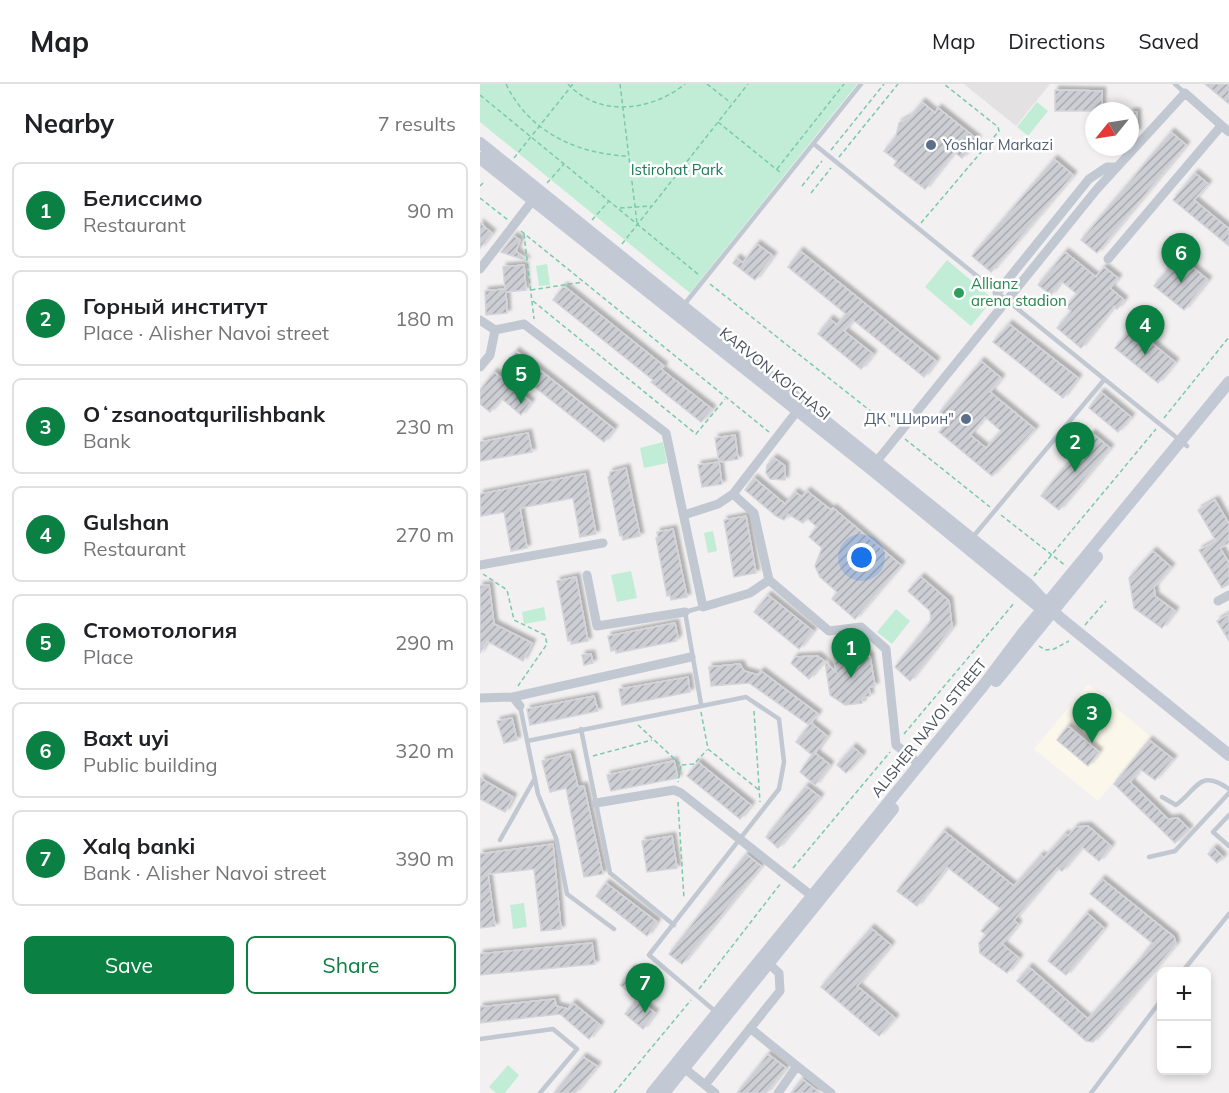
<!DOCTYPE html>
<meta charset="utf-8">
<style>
:root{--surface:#fff;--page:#f2f2f2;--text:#202124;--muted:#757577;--line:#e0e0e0;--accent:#0b8043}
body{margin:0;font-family:Mulish,sans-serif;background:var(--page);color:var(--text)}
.controls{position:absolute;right:18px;bottom:18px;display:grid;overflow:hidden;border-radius:9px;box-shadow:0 3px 9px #0003}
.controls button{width:54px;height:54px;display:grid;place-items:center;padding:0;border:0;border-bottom:2px solid var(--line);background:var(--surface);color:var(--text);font:30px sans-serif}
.compass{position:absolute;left:605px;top:18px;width:54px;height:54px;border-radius:50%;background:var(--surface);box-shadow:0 3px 9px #0003;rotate:240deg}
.you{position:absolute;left:382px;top:474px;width:21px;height:21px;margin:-15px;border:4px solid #fff;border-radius:50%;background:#1a73e8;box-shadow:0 0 0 9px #1a73e833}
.badge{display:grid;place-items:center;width:39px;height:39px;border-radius:50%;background:var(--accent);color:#fff;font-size:20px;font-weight:700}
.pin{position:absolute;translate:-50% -50px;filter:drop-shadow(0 2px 3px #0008)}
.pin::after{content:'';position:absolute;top:32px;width:21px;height:18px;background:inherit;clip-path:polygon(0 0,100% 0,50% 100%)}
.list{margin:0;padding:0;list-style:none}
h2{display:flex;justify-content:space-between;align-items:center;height:78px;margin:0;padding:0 24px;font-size:26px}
h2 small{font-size:20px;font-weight:400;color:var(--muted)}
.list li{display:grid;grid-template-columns:39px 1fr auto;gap:18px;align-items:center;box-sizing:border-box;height:96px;margin:0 12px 12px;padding:0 12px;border:2px solid var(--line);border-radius:9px}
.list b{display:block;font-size:22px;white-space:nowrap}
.list p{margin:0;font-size:20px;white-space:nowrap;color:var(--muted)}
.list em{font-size:20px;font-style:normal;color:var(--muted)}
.actions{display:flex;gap:12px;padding:18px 24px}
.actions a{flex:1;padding:14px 0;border:2px solid var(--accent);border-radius:9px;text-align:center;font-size:21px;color:var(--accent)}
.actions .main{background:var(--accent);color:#fff}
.map{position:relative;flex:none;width:749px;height:1009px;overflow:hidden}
header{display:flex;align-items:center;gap:36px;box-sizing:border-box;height:84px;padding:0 30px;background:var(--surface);border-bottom:2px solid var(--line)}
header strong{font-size:28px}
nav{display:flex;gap:33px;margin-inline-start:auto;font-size:21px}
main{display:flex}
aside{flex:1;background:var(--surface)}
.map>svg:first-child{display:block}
.commercial{fill:#fbf8eb}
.education{fill:#e3e1e1}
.green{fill:#c1edd7}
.building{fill:url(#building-hatch);stroke:#d4d5db;stroke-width:1.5;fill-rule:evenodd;filter:url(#shadow)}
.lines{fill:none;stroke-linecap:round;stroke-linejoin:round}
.path{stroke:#7bc9ac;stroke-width:1.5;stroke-dasharray:4.5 3;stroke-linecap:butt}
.lane{stroke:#c1c8d1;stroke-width:4.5}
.street{stroke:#c1c8d1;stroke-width:9}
.secondary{stroke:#c2c9d5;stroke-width:12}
.service-dot{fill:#5c6f8a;stroke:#fff;stroke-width:2}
.leisure-dot{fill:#2e9e5b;stroke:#fff;stroke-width:2}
.labels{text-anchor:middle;stroke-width:5;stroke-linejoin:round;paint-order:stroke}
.service-label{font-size:15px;fill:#4e5e75;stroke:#fff;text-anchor:start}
.park-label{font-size:15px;fill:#1d7a57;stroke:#fff}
.leisure-label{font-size:15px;fill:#27864d;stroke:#fff;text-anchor:start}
.street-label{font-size:15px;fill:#49505c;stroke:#fff}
</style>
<header>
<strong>Map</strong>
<nav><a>Map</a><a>Directions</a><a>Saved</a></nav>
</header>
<main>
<aside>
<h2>Nearby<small>7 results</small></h2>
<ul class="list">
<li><span class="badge">1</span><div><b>Белиссимо</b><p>Restaurant</p></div><em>90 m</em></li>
<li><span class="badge">2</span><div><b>Горный институт</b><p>Place · Alisher Navoi street</p></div><em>180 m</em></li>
<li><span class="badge">3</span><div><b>Oʻzsanoatqurilishbank</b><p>Bank</p></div><em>230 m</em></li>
<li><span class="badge">4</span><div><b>Gulshan</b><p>Restaurant</p></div><em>270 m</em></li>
<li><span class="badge">5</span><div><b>Стомотология</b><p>Place</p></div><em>290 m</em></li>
<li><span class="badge">6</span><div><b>Baxt uyi</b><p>Public building</p></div><em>320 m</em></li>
<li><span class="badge">7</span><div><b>Xalq banki</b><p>Bank · Alisher Navoi street</p></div><em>390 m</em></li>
</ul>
<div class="actions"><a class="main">Save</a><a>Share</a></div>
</aside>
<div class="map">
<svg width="749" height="1009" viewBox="0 0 749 1009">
<defs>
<pattern id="building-hatch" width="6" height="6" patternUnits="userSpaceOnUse" patternTransform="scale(1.5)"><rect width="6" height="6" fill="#cdced4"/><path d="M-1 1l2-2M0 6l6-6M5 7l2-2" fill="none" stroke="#a8aaaf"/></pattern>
<filter id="shadow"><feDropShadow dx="3.5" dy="-3.5" stdDeviation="1.5" flood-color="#0004"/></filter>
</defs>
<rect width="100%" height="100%" fill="#f2f0f0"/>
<!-- commercial -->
<path class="commercial" d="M608,600l63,53 -53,64 -64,-52z"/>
<!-- education -->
<path class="education" d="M484,0h86l-34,42z"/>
<!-- green -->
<path class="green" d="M0,0h377l-167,209 -210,-171z
M557,18l11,9 -20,25 -11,-9z
M467,176l46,39 -22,27 -46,-39z
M67,180l3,21 -11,1 -3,-20z
M183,358l4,21 -23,5 -4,-20z
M233,447l4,20 -9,2 -4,-20z
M151,487l6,27 -20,4 -6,-27z
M64,523l2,13 -22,4 -2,-12z
M416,525l14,12 -18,23 -15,-12z
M44,819l3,24 -14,2 -3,-24z
M28,981l11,10 -14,18h-9l-7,-6z"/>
<!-- building -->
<path class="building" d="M725,0h24v20z
M575,6l47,1v20h-47z
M442,18l13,11 3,-5 39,31 -15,19 -8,-6 -29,37 -31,-24 3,-4 -13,-10 12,-15 3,-13 11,-6z
M650,28h7v20h-7z
M691,48l15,13 -89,108 -16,-13z
M574,75l19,16 -82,97 -19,-16z
M715,89l13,11 -14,16 35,29v17l-56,-46z
M0,139l12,10 -12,15z
M34,152l6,4 -4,11 11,10 -26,-9z
M277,160l16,12 -18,24 -22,-17 4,-5 6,5z
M320,167l136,110 -12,16 -71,-57 -9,11 29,23 -12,15 -43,-35 12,-15 7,6 9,-11 -58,-47z
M585,168l31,25 8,-10 14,11 -8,10 14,12 -7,9 -3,-3 -33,42 -24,-20 14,-17 -5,-4 11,-13 -16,-13 -10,14 -13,-10z
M699,172l29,24 -24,30 -30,-24z
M44,181l2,25 -20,2 1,21 -21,2 -1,-24 20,-2 -2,-22z
M84,202l100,80 -3,3 51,40 -11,13 -50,-40 2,-2 -100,-80z
M529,240l69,54 -15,20 -70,-56z
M652,243l43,35 -17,21 -43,-35z
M36,267l98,78 -10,13 -98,-78z
M501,277l20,17 -11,14 45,37 -43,47 -53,-44 10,-12 -9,-8zM505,333l16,14 -15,17 -16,-13z
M14,288l37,30 -10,13 -20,-17 -11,14 -10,-8v-14z
M621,308l30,25 -13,15 -29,-24z
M48,349l4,19 -52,9v-19z
M612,349l18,15 -51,62 -18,-14z
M255,351l3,24 -19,3 3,22 -20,3 -4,-22 21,-3 -4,-24z
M294,374l11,8v14l-15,-1 -4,-6 1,-8z
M146,384l14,68 -17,4 -1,-5 -2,1 -12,-59 2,-1v-4z
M105,390l11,60 -16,3 -7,-39 -53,10 7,40 -16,3 -7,-39 -23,4 -1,-22z
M274,394l31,26 10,-12 7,5 5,-6 24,19 2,-2 68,57 -46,54 -23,-20 5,-7 -17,-15 -5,-11 7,-18 -13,-11 8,-10 -10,-9 -4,5 -15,-9 -4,6 -8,-4 -31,-26z
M735,416l14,24v19l-9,5 9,15v21l-7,4 -23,-38 17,-9 -18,-31z
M266,432l10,57 -22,4 -10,-57z
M193,445l14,68 -16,3 -1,-5 -3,1 -11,-58 2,-1 -1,-5z
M673,467l18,16 -17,20 1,9 20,15 -13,17 -28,-20 -5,-30z
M96,493l12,64 -17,3v-4l-3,1 -11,-60z
M441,493l28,24 3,26 -42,54 -15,-14 36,-46 -1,-10 -22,-20z
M9,501l5,39 38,19 -9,18 -36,-20 -7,12v-67z
M288,511l45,36 -14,18 -45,-37z
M749,530v27l-12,-20z
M195,539l3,15 -3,1 1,2 -60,12v-3l-5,1 -3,-15z
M378,562l12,11 5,29 -6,1 1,9 -8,2v5l-17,2 -15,-10 -5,-33 11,10 -3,-22z
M111,570l2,9 -9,2 -2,-10z
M338,572l6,5 -15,18 -18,-16 4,-6z
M260,580l4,7 14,4 3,-4 57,43 -9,11 -60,-42 -38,3 -2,-19z
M208,593l2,15 -68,13 -3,-16z
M114,612l4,15 -68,14 -3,-16z
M32,634l5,22 -13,3 -7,-22z
M331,639l16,13 -12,17 15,12 -15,20 -15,-13 12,-17 -16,-13z
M588,642l31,26 -11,14 -31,-26z
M669,656l24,19 -18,21 -15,-11 -10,13 38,37 10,-1 11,11 -14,14 -61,-59z
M373,663l9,8 -16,18 -9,-8z
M90,670l8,33 6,-1 19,88 -19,3 -18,-89 -16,4 -8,-31z
M194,677l4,17 -67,13 -4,-16z
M218,678l53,43 -11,14 -53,-43z
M0,694l33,19 -8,15 -25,-13z
M326,702l14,11 -42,51 -12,-11z
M608,742l23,20 -12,15 -17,-14 -20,24 -5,-3 -43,52 4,4 -16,20 17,14 -12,15 -27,-20 -1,-10 7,-8 -5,-4 20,-22 -54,-42 -30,39 -20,-15 47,-60 70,55 27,-31 3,3 21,-24 3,2 8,-9z
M192,752l5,32 -30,4 -5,-31z
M73,760l8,85 -20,2 -7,-62 -46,5 7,52 -15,2v-74z
M734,764l9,9 -6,6 -9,-9z
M266,770l15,12 -79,98 -13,-10z
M622,795l72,58 2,7 -83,98 -7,-1 -69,-60 12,-14 59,52 48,-55 16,-21 -62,-49z
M126,799l51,39 -10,14 -51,-40z
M607,829l17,15 -38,47 -18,-14z
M391,844l20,17 -34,41 38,32 -16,18 -58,-49z
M112,859l3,21 -115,11v-21z
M152,885l19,15 -13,16 -18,-15z
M75,915l1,7 12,3 5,-6 27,22 -11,14 -29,-25 -80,9v-16z
M157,915l18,14 -12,16 -18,-15z
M288,970l18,14 -20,25h-29z
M103,973l14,9 -22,27h-21z
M322,995l18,14h-29z"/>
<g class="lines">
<!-- path -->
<path class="path" d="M26,0c23,48 71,70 122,72
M88,0c31,34 84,27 117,0
M140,0l17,139
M227,0l24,19
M0,11l219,180
M238,38l63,51
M351,66l53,-66
M359,73l59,-73
M34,74l59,-74
M297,85l67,-85
M67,99l17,-19
M0,102l3,-3
M322,102l20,-25
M331,109l20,-25
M0,114l28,22
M140,124l31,-2
M112,136l17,-19
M441,139l78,-92 -1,-4 -54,-43
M41,147l248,201
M44,150l10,85
M142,160l126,-160
M230,200l182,144
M51,206l52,-8
M53,217l163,133 29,-35
M684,334l65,-81
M425,355l85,68
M521,431l65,51
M3,490l24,16 7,30 31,15 2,9 -29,42
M554,492l122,-147
M605,541l21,-24
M559,562l6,4 9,-1 15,-8
M274,627l6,91
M221,628l7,37 51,41
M158,641l43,40 -3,17
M424,650l111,-132
M113,672l59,-16
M202,681l12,-1 13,-14
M198,718l6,97
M313,784l97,-116
M219,905l82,-106
M134,1009l77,-93"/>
<!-- lane -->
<path class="lane" d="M695,0l10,9
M334,60l373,302
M203,222l178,-222
M492,454l132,-158
M221,620l-16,-92 18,-5
M40,622l18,88 18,44 11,56 47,35
M101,645l29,144 64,52
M47,657l219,-44 33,22 5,43 -5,27 -130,166 67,57
M682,713l14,8c22,-16 23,-37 53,-16
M749,731l-16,17 16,14
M20,756l35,-62
M669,773l26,-6 54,-58
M702,888l47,-58
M0,955l73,-10 24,20 -37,44
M611,1009l71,-94"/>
<!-- street -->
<path class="street" d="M628,175l113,-133
M0,185l56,-73
M517,209l92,-114 18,-12h10
M0,236l15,10 29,-6 142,109 37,174 47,-14 19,-13
M0,283l10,-12 5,-25
M392,383l225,-278 88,-96 44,39
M253,410l21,19 15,67 60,51 32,-4 25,22 10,96 23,19
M204,431l34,-11 15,-10 68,-88
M0,481l123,-22
M107,491l10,51 88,-14
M738,517l11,-6
M33,613l178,-40
M0,614l33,-1 7,9
M116,719l78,-13 7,3 131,103
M270,944l47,38
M204,984l31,25
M225,1001l75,-94 -1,-18 -10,-9
M298,1009l19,-27 34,27"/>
<!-- secondary -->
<path class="secondary" d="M0,59l548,441 32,34 169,137
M0,74l391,311 172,141
M516,597l101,-124
M172,1009l331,-407 39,-52 207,-252
M184,1009l229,-284"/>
</g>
<!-- markers -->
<g class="service-dot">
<circle cx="451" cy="61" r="6"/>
<circle cx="486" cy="335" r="6"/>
</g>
<circle class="leisure-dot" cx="479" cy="209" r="6"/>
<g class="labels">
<!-- service labels -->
<g class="service-label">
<text x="463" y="66">Yoshlar Markazi</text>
<text x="474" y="340" text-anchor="end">ДК "Ширин"</text>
</g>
<!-- park labels -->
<g class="park-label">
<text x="197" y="91">Istirohat Park</text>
</g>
<!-- leisure labels -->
<g class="leisure-label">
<text x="491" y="205">Allianz<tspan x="491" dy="17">arena stadion</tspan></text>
</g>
<!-- street labels -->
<g class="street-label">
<text transform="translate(295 290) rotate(39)" y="5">KARVON KO'CHASI</text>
<text transform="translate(449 644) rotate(-51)" y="5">ALISHER NAVOI STREET</text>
</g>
</g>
</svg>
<div class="controls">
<button>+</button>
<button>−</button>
</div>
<svg class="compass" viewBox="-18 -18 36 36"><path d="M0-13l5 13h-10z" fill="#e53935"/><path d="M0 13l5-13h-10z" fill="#757577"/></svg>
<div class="you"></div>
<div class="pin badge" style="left:371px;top:594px">1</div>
<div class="pin badge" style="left:595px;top:388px">2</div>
<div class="pin badge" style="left:612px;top:659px">3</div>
<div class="pin badge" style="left:665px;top:271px">4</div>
<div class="pin badge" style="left:41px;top:320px">5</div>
<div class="pin badge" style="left:701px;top:199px">6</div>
<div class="pin badge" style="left:165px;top:929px">7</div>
</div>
</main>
